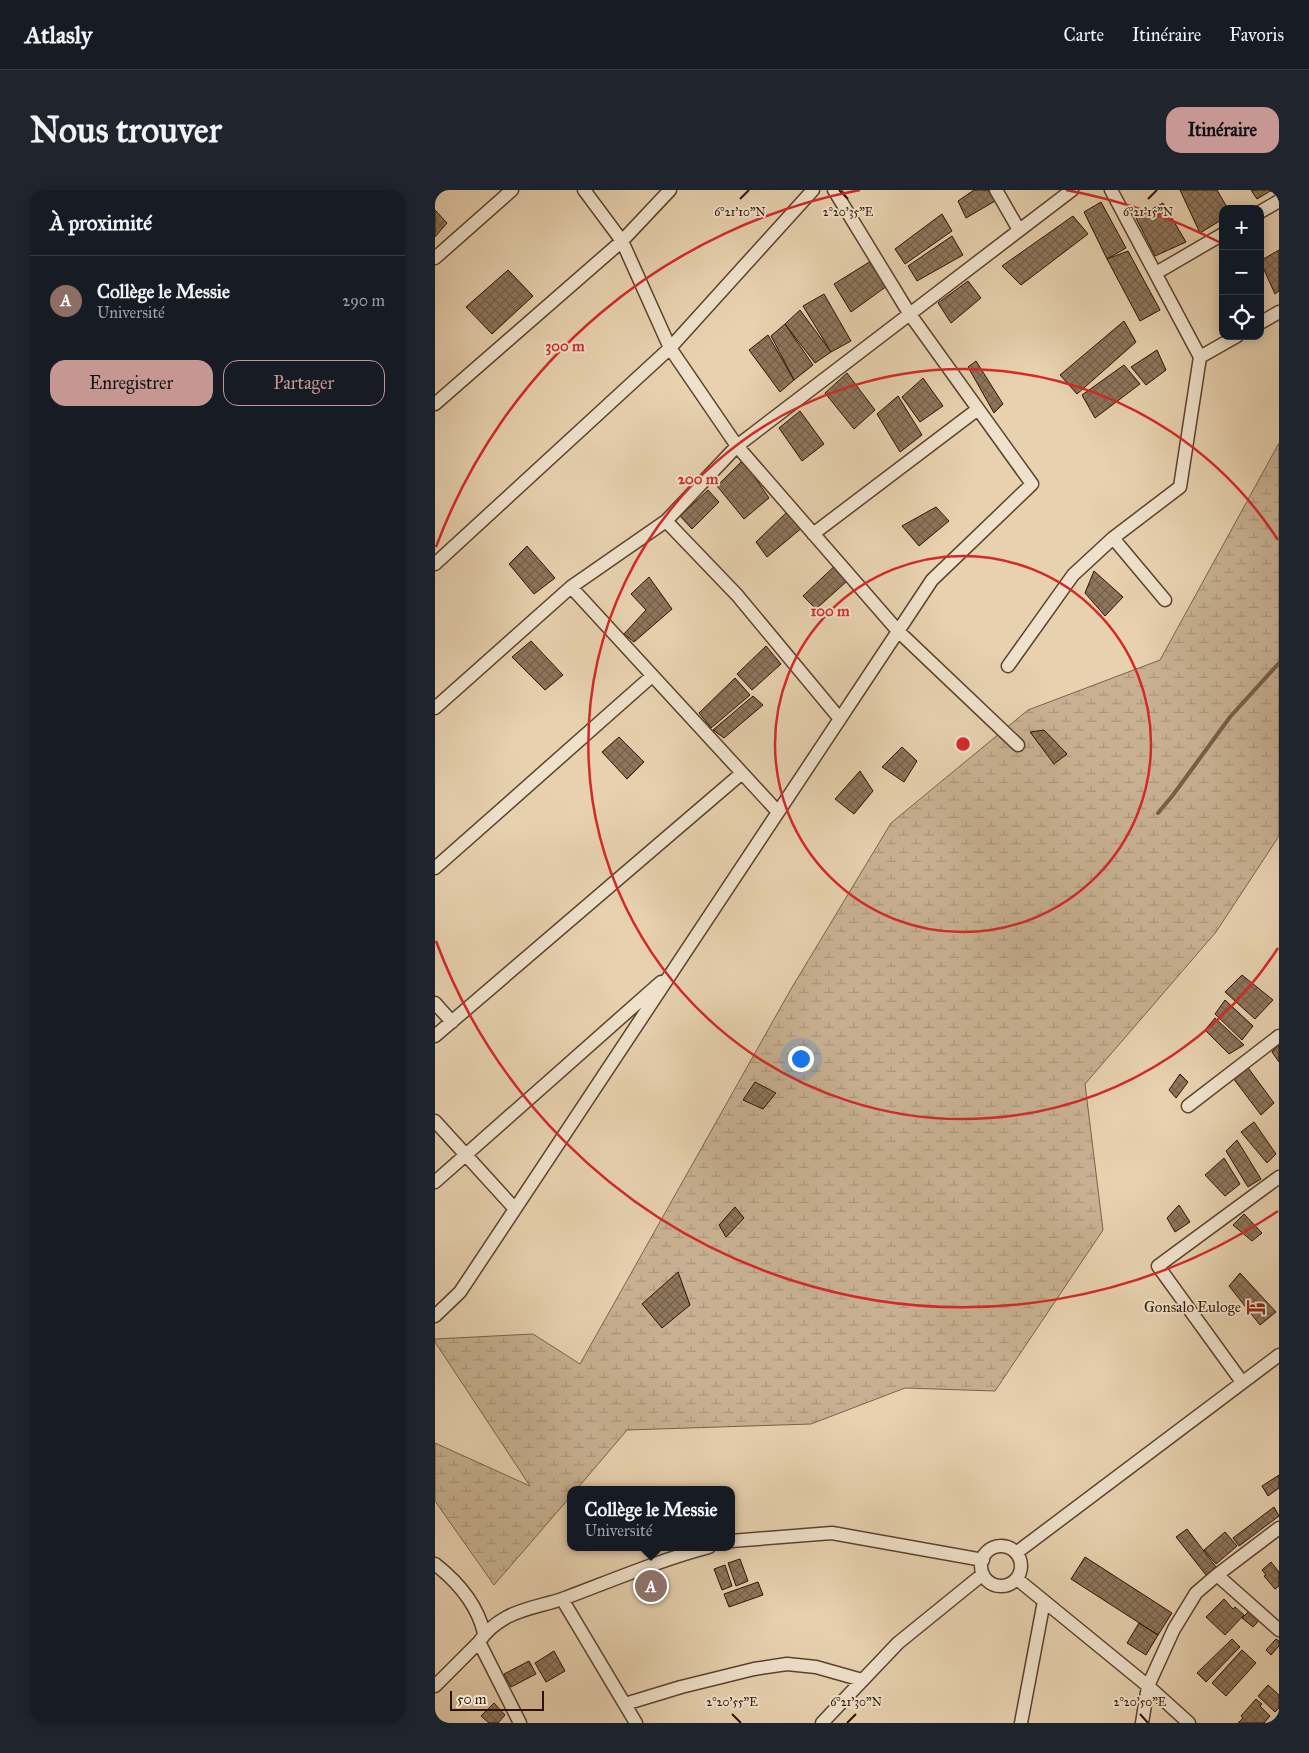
<!DOCTYPE html>
<html lang="fr">
<meta charset="utf-8">
<style>
:root{--surface:#171b24;--page:#20242c;--text:#f1f3f6;--muted:#9ea1a6;--line:#363941;--accent:#c59692}
body{margin:0;font-family:"IM FELL Great Primer",serif;background:var(--page);color:var(--text)}
.controls{position:absolute;right:15px;top:15px;display:grid;overflow:hidden;border-radius:10px;box-shadow:0 2px 12px #0003}
.controls button{width:45px;height:45px;display:grid;place-items:center;padding:0;border:0;border-bottom:1px solid var(--line);background:var(--surface);color:var(--text);font:25px sans-serif}
.scale{position:absolute;left:15px;bottom:12px;width:94px;box-sizing:border-box;padding-left:5px;border:2px solid #2e1302;border-top:0;font-size:14px;line-height:18px;white-space:nowrap;color:#2e1302;-webkit-text-stroke:4px #efe1cb;paint-order:stroke}
.you{position:absolute;left:365px;top:868px;width:18px;height:18px;margin:-12px;border:4px solid #fff;border-radius:50%;background:#1a73e8;box-shadow:0 0 0 8px #1a73e833}
.badge{display:grid;place-items:center;width:32px;height:32px;border-radius:50%;background:var(--accent);color:#fff;font-size:16px;font-weight:700}
.pin{position:absolute;translate:-50% -50%;border:2px solid #fff;box-shadow:0 1px 5px #0006}
.popup{position:absolute;left:132px;top:1296px;width:168px;height:65px;box-sizing:border-box;display:grid;place-content:center;border-radius:10px;background:var(--surface);filter:drop-shadow(0 1px 4px #0005);font-size:16px;white-space:nowrap;color:var(--muted)}
.popup b{font-size:19px;color:var(--text)}
.popup::after{content:'';position:absolute;left:50%;top:100%;margin-left:-10px;border:10px solid transparent;border-top-color:var(--surface)}
.list{margin:0;padding:0;list-style:none}
h2{display:flex;justify-content:space-between;align-items:center;height:65px;margin:0;padding:0 20px;font-size:21px}
h2 small{font-size:16px;font-weight:400;color:var(--muted)}
.list li{display:grid;grid-template-columns:32px 1fr auto;gap:15px;align-items:center;box-sizing:border-box;height:90px;padding:0 20px;border-top:1px solid var(--line)}
.list b{display:block;font-size:19px;white-space:nowrap}
.list p{margin:0;font-size:16px;white-space:nowrap;color:var(--muted)}
.list em{font-size:16px;font-style:normal;color:var(--muted)}
.actions{display:flex;gap:10px;padding:15px 20px}
.actions a{flex:1;padding:11px 0;border:1px solid var(--accent);border-radius:15px;text-align:center;font-size:18px;color:var(--accent)}
.actions .main{background:var(--accent);color:#111}
.icon{flex:none;width:28px;height:28px;fill:none;stroke:currentColor;stroke-width:2;stroke-linecap:round;stroke-linejoin:round}
.map{position:relative;flex:none;width:844px;height:1533px;overflow:hidden;border-radius:15px}
header{display:flex;align-items:center;gap:30px;box-sizing:border-box;height:70px;padding:0 25px;background:var(--surface);border-bottom:1px solid var(--line)}
header strong{font-size:24px}
nav{display:flex;gap:28px;margin-inline-start:auto;font-size:18px}
.intro{display:flex;align-items:center;justify-content:space-between;box-sizing:border-box;height:120px;padding:0 30px}
h1{margin:0;font-size:35px}
.button{padding:12px 22px;border-radius:15px;background:var(--accent);color:#111;font-size:18px;font-weight:700}
main{display:flex;gap:30px;padding:0 30px}
aside{flex:1;background:var(--surface);border-radius:15px;box-shadow:0 2px 12px #0003}
.map>svg:first-child{display:block}
.wetland{fill:url(#wetland-marsh);stroke:#7b624a}
.lines{fill:none;stroke-linecap:round;stroke-linejoin:round}
.stream{stroke:#775e46;stroke-width:4}
.building{fill:url(#building-cross-hatch);stroke:#2e1302}
.minor-casing{stroke:#5c422d;stroke-width:15}
.minor{stroke:#efe1cb;stroke-width:12}
.ticks{fill:none;stroke:#2e1302;stroke-width:2}
.ring{fill:none;stroke:#d62828;stroke-width:2.5}
.labels{text-anchor:middle;stroke-width:4;stroke-linejoin:round;paint-order:stroke}
.poi-label{font-size:15px;fill:#2e1302;stroke:#efe1cb;text-anchor:end}
.ticks-label{font-size:12px;text-anchor:middle;fill:#2e1302;stroke:#efe1cb;stroke-width:4;stroke-linejoin:round;paint-order:stroke}
.centre{fill:#d62828;stroke:#efe1cb;stroke-width:2.5}
.ring-label{font-size:15px;text-anchor:middle;font-weight:bold;fill:#d62828;stroke:#efe1cb;stroke-width:4;stroke-linejoin:round;paint-order:stroke}
</style>
<header>
<strong>Atlasly</strong>
<nav><a>Carte</a><a>Itinéraire</a><a>Favoris</a></nav>
</header>
<div class="intro"><h1>Nous trouver</h1><a class="button">Itinéraire</a></div>
<main>
<aside>
<h2>À proximité<small></small></h2>
<ul class="list">
<li><span class="badge" style="background:#8d6e63">A</span><div><b>Collège le Messie</b><p>Université</p></div><em>290 m</em></li>
</ul>
<div class="actions"><a class="main">Enregistrer</a><a>Partager</a></div>
</aside>
<div class="map">
<svg width="844" height="1533" viewBox="0 0 844 1533">
<defs>
<pattern id="wetland-marsh" width="20" height="14" patternUnits="userSpaceOnUse" patternTransform="scale(1.25)"><rect width="20" height="14" fill="#c8b192"/><path d="M1 5h8M5 5V1M11 12h8M15 12V8" fill="none" stroke="#ac977c"/></pattern>
<pattern id="building-cross-hatch" width="8" height="8" patternUnits="userSpaceOnUse" patternTransform="scale(1.25)"><rect width="8" height="8" fill="#8e765c"/><path d="M0 0l8 8M0 8l8-8" fill="none" stroke="#74604a"/></pattern>
</defs>
<rect width="100%" height="100%" fill="#e7d1af"/>
<filter id="stains"><feTurbulence type="fractalNoise" baseFrequency=".004" numOctaves="4"/><feColorMatrix values="0 0 0 0 .2 0 0 0 0 .09 0 0 0 0 .02 0 0 0 .5 -.17"/></filter>
<radialGradient id="worn" r=".72"><stop offset=".6" stop-color="#630" stop-opacity="0"/><stop offset="1" stop-color="#630" stop-opacity=".3"/></radialGradient>
<!-- wetland -->
<path class="wetland" d="M844,253v393l-63,96 -131,152 18,146 -108,161 -90,-3 -94,36 -184,6 -51,60h-5v6l-77,89 -59,-84v-58l95,43 -95,-144v-3l98,-5 47,30 211,-375 100,-166 137,-113 132,-50z"/>
<g class="lines">
<!-- stream -->
<path class="stream" d="M723,623l15,-18 57,-78 49,-54"/>
</g>
<!-- building -->
<path class="building" d="M539,0h14l7,11 -29,17 -8,-17z
M745,0h37l11,19h-5v10l-23,14z
M816,0h21l-15,9z
M666,12l25,46 -19,11 -23,-47z
M728,13l23,39 -31,14 -19,-38z
M0,20l12,13 -12,14z
M507,24l10,17 -47,33 -10,-15z
M638,26l15,18 -67,51 -19,-19z
M517,46l11,19 -46,26 -9,-15z
M844,60v41l-4,3 -15,-33z
M693,61l32,59 -20,11 -33,-62z
M436,71l16,25 -36,26 -17,-28z
M73,80l25,26 -41,38 -26,-27z
M533,91l13,17 -30,25 -13,-20z
M389,104l27,47 -20,11 -28,-46z
M365,120l31,42 -16,11 -30,-39z
M689,131l12,21 -59,52 -17,-19z
M350,134l28,41 -19,15 -23,-44z
M333,145l26,45 -14,12 -31,-42z
M722,160l9,20 -20,15 -15,-18z
M541,171l27,43 -9,9 -26,-46z
M689,175l16,19 -45,34 -13,-23z
M412,183l28,37 -21,19 -29,-36z
M488,188l20,28 -23,16 -18,-25z
M463,206l24,39 -22,17 -23,-38z
M365,221l24,33 -22,17 -23,-33z
M308,270l26,38 -25,21 -27,-33z
M273,300l11,12 -27,27 -12,-13z
M501,317l13,14 -30,25 -17,-20z
M351,323l17,14 -36,30 -11,-15z
M92,356l28,32 -21,16 -25,-30z
M407,369l14,14 -40,36 -13,-13z
M659,381l29,26 -18,19 -20,-23z
M214,387l23,32 -38,33 -10,-8 22,-24 -15,-16z
M96,451l32,34 -18,15 -33,-33z
M331,456l15,18 -29,26 -15,-16z
M300,488l15,17 -39,33 -12,-15z
M318,506l10,9 -39,33 -11,-8z
M609,540l23,24 -13,10 -24,-32z
M184,547l25,25 -17,17 -25,-27z
M467,557l15,14 -13,21 -22,-15z
M425,581l13,20 -19,23 -19,-15z
M807,785l31,25 -18,19 -30,-27z
M790,810l28,26 -11,14 -27,-26z
M780,828l29,27 -15,9 -24,-24z
M844,854v18l-7,-10z
M811,875l28,38 -13,12 -28,-37z
M745,884l8,8 -12,16 -7,-8z
M320,892l21,11 -13,16 -20,-9z
M819,932l22,32 -9,9 -26,-31z
M802,950l24,39 -13,8 -22,-36z
M789,968l16,26 -15,12 -20,-21z
M744,1015l11,17 -15,10 -8,-14z
M300,1017l9,11 -18,19 -7,-12z
M809,1024l18,19 -10,8 -19,-16z
M243,1082l12,33 -28,23 -20,-24z
M805,1083l36,39 -16,13 -31,-39z
M844,1285v13l-11,8 -6,-10z
M839,1317l5,9 -40,30 -6,-8z
M752,1339l29,38 -10,8 -30,-38z
M790,1342l12,14 -21,18 -12,-14z
M650,1367l87,56 -14,22 -87,-56z
M305,1369l8,22 -12,5 -8,-23z
M836,1372l8,10v14l-4,3 -11,-13 2,-1 -4,-5z
M290,1375l7,21 -10,4 -8,-21z
M323,1392l5,13 -34,12 -5,-13z
M789,1409l9,10 2,-2 9,8 -19,20 -19,-18z
M818,1411l13,12 -13,14 -11,-9 6,-6 -3,-3z
M704,1433l19,12 -12,20 -19,-12z
M797,1449l8,8 -34,35 -9,-9z
M841,1449l3,2v5l-8,9 -5,-5z
M807,1460l14,13 -30,33 -14,-13z
M119,1461l11,20 -19,11 -11,-19z
M94,1471l7,13 -25,13 -7,-13z
M833,1495l11,10v13l-4,4 -17,-16z
M821,1509l6,5 -2,2 10,10 -6,7h-26l5,-5 -2,-2z
M59,1513l11,12 -7,8h-9l-8,-7z"/>
<g class="lines">
<!-- minor casing -->
<g class="minor-casing">
<path id="minor" d="M149,0l38,51 48,107 67,98 161,185 120,114
M561,0l23,40
M825,22l19,-11
M0,68l77,-68
M721,83l67,-39
M825,133l19,-11
M765,167l37,-21
M0,214l187,-163 48,-51
M231,331l71,74 103,124
M378,344l165,-125
M678,348l52,62
M0,374l235,-216 143,-158
M136,397l207,225
M573,476l65,-91 40,-37 67,-51 20,-130 -89,-167
M0,518l136,-121 95,-66 71,-75 335,-256
M0,678l217,-192
M0,813l17,19
M0,846l307,-263
M753,916l91,-70
M0,931l80,88
M0,992l226,-200
M0,1126l25,-24 472,-712 100,-96 -123,-171 -75,-123
M807,1192l-84,-116 121,-89
M296,1351l101,-8 151,27
M546 1376a20 20 0 1 1 40 0a20 20 0 1 1-40 0Z
M581,1363l263,-198
M0,1374c23,18 42,40 49,69
M782,1385l62,55
M582,1389l131,107 41,37
M127,1409l74,124
M44,1452l41,81
M0,1496l44,-44c7,-11 17,-19 28,-25 19,-10 39,-12 58,-19 48,-18 95,-38 144,-51
M190,1514l56,-17 73,-18 33,-5 29,3 46,13
M387,1533l76,-80 85,-69
M586,1533l23,-122
M707,1533l6,-37 26,-57 22,-36 21,-18 62,-47"/>
</g>
<!-- minor -->
<use href="#minor" class="minor"/>
</g>
<!-- ticks -->
<path class="ticks" d="M404,0l9,9M305,9l9,-9M713,9l9,-9M297,1524l9,9M705,1524l8,9M412,1533l9,-9"/>
<!-- distance rings -->
<g class="ring">
<circle cx="528" cy="554" r="188"/>
<path d="M843 758A375 375 0 1 1 843 350"/>
<path d="M843 1021A563 563 0 0 1 1 751M1 357A563 563 0 0 1 425 0M631 0A563 563 0 0 1 784 52"/>
</g>
<!-- icons -->
<defs>
<g id="hotel-bare" transform="scale(1.5)"><path d="M-6-4.5h1.5V1H6V5H4.5V3h-9V5H-6ZM-4 0a1.8 1.8 0 1 1 3.6 0ZM.5 0V-2.5h3Q6-2.5 6 0Z" fill="#8f2418" stroke="#efe1cb" stroke-width="2.5" paint-order="stroke"/></g>
</defs>
<g fill-rule="evenodd">
<use href="#hotel-bare" x="821" y="1117"/>
</g>
<g class="labels">
<!-- poi labels -->
<g class="poi-label">
<text x="806" y="1122">Gonsalo Euloge</text>
</g>
</g>
<g class="ticks-label">
<text x="305" y="26">6°21'10"N</text>
<text x="413" y="26">2°20'35"E</text>
<text x="713" y="26">6°21'15"N</text>
<text x="297" y="1516">2°20'55"E</text>
<text x="421" y="1516">6°21'30"N</text>
<text x="705" y="1516">2°20'50"E</text>
</g>
<circle cx="528" cy="554" r="8" class="centre"/>
<g class="ring-label">
<text x="130" y="161">300 m</text>
<text x="263" y="294">200 m</text>
<text x="395" y="426">100 m</text>
</g>
<rect width="100%" height="100%" filter="url(#stains)"/>
<rect width="100%" height="100%" fill="url(#worn)"/>
</svg>
<div class="controls">
<button>+</button>
<button>−</button>
<button><svg class="icon" aria-label="locate" viewBox="0 0 24 24"><circle cx="12" cy="12" r="6"/><path d="M12 2v4M12 18v4M2 12h4M18 12h4"/></svg></button>
</div>
<div class="scale">50 m</div>
<div class="you"></div>
<div class="pin badge" style="left:216px;top:1396px;background:#8d6e63">A</div>
<div class="popup"><b>Collège le Messie</b>Université</div>
</div>
</main>
